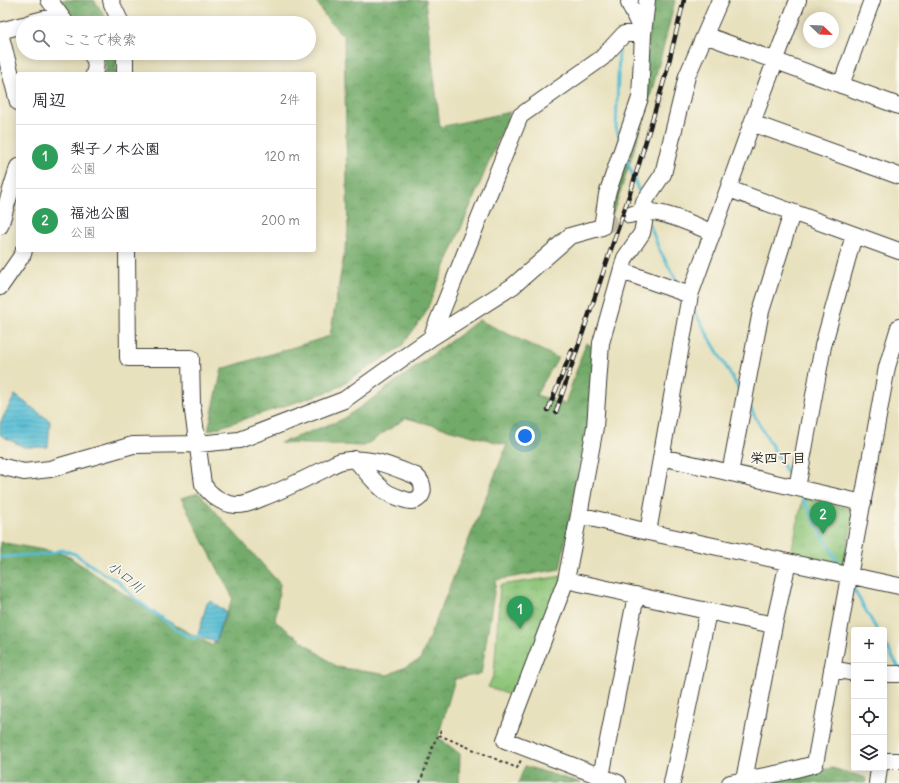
<!DOCTYPE html>
<html lang="ja">
<meta charset="utf-8">
<style>
:root{--surface:#fff;--page:#f2f2f3;--text:#2b2b33;--muted:#7c7c81;--line:#e1e1e2;--accent:#0f766e}
body{margin:0;font-family:Delius,"Klee One",sans-serif;background:var(--page);color:var(--text)}
.controls{position:absolute;right:12px;bottom:12px;display:grid;overflow:hidden;border-radius:4px;box-shadow:0 2px 10px #0003}
.controls button{width:36px;height:36px;display:grid;place-items:center;padding:0;border:0;border-bottom:1px solid var(--line);background:var(--surface);color:var(--text);font:20px sans-serif}
.compass{position:absolute;left:803px;top:12px;width:36px;height:36px;border-radius:50%;background:var(--surface);box-shadow:0 2px 10px #0003;rotate:113deg}
.you{position:absolute;left:525px;top:436px;width:14px;height:14px;margin:-10px;border:3px solid #fff;border-radius:50%;background:#1a73e8;box-shadow:0 0 0 6px #1a73e833}
.badge{display:grid;place-items:center;width:26px;height:26px;border-radius:50%;background:var(--accent);color:#fff;font-size:13px;font-weight:700}
.pin{position:absolute;translate:-50% -33px;filter:drop-shadow(0 1px 2px #0008)}
.pin::after{content:'';position:absolute;top:21px;width:14px;height:12px;background:inherit;clip-path:polygon(0 0,100% 0,50% 100%)}
.list{margin:0;padding:0;list-style:none}
h2{display:flex;justify-content:space-between;align-items:center;height:52px;margin:0;padding:0 16px;font-size:17px}
h2 small{font-size:13px;font-weight:400;color:var(--muted)}
.list li{display:grid;grid-template-columns:26px 1fr auto;gap:12px;align-items:center;box-sizing:border-box;height:64px;padding:0 16px;border-top:1px solid var(--line)}
.list b{display:block;font-size:15px;white-space:nowrap}
.list p{margin:0;font-size:13px;white-space:nowrap;color:var(--muted)}
.list em{font-size:13px;font-style:normal;color:var(--muted)}
.icon{flex:none;width:22px;height:22px;fill:none;stroke:currentColor;stroke-width:2;stroke-linecap:round;stroke-linejoin:round}
.map{position:relative;flex:none;width:899px;height:783px;overflow:hidden}
.search{position:absolute;background:var(--surface);box-shadow:0 2px 10px #0003;left:16px;top:16px;width:300px;height:44px;display:flex;align-items:center;gap:10px;box-sizing:border-box;padding:0 14px;border-radius:22px;color:var(--muted);font-size:15px}
.panel{position:absolute;background:var(--surface);box-shadow:0 2px 10px #0003;left:16px;top:72px;width:300px;height:180px;border-radius:4px}
.map>svg:first-child{display:block}
.forest{fill:url(#forest-crowns);stroke:#476342}
.park{fill:url(#park-crowns);stroke:#54704a}
.water{fill:url(#water-rules);stroke:#396c78}
.lines{fill:none;stroke-linecap:round;stroke-linejoin:round}
.stream{stroke:#56bdd4;stroke-width:3}
.minor-tunnel{stroke:#bfba9e;stroke-width:16;stroke-dasharray:16 8;stroke-linecap:butt}
.minor-casing{stroke:#3b3a34;stroke-width:18}
.path{stroke:#3b3a34;stroke-width:2;stroke-dasharray:3 3;stroke-linecap:butt}
.minor{stroke:#fff;stroke-width:16}
.rail-casing{stroke:#1c1c1c;stroke-width:4.5}
.rail{stroke:#fbf7ec;stroke-width:3;stroke-dasharray:9;stroke-linecap:butt}
.labels{text-anchor:middle;stroke-width:3.5;stroke-linejoin:round;paint-order:stroke}
.neighbourhood-label{font-size:14px;font-weight:bold;fill:#1c1c1c;stroke:#fbf7ec}
.water-label{font-size:14px;font-style:italic;fill:#335c66;stroke:#fbf7ec}
</style>
<div class="map">
<svg width="899" height="783" viewBox="0 0 899 783">
<defs>
<pattern id="forest-crowns" width="20" height="18" patternUnits="userSpaceOnUse"><rect width="20" height="18" fill="#72aa69"/><path d="M2 6a3 3 0 1 1 6 0M12 15a3 3 0 1 1 6 0" fill="none" stroke="#5d8a56"/></pattern>
<pattern id="park-crowns" width="20" height="18" patternUnits="userSpaceOnUse"><rect width="20" height="18" fill="#8dc579"/><path d="M2 6a3 3 0 1 1 6 0M12 15a3 3 0 1 1 6 0" fill="none" stroke="#79a968"/></pattern>
<pattern id="water-rules" width="6" height="5" patternUnits="userSpaceOnUse"><rect width="6" height="5" fill="#56bdd4"/><path d="M0 2.5h6" fill="none" stroke="#4aa2b5"/></pattern>
</defs>
<rect width="100%" height="100%" fill="#fbf7ec"/>
<filter id="ink" filterUnits="userSpaceOnUse"><feTurbulence type="fractalNoise" baseFrequency=".025" numOctaves="2"/><feDisplacementMap in="SourceGraphic" scale="8" xChannelSelector="R" yChannelSelector="G"/><feConvolveMatrix kernelMatrix="1 2 1 2 8 2 1 2 1" color-interpolation-filters="sRGB"/></filter>
<filter id="wash" filterUnits="userSpaceOnUse"><feTurbulence type="fractalNoise" baseFrequency=".012" numOctaves="4" result="noise"/><feDisplacementMap in="SourceGraphic" scale="16" xChannelSelector="R" yChannelSelector="G"/><feGaussianBlur stdDeviation="0.9" result="paint"/><feColorMatrix in="noise" values="0 0 0 0 0 0 0 0 0 0 0 0 0 0 0 0 0 1.4 0 .05"/><feComposite in="paint" operator="in"/></filter>
<g filter="url(#wash)">
<rect width="100%" height="100%" fill="#e8e1be"/>
<!-- forest -->
<path class="forest" d="M61,0h33l16,23h-33z
M316,0h109l15,127 70,-15 -85,202 -24,33 -68,43 -125,41 14,-62 108,-33 18,-104 -4,-195 -19,-21z
M651,0h24c-17,73 -38,145 -63,215l-2,-20 33,-96z
M97,53h19v21h-13l4,-7z
M479,320l79,38 -22,37 29,9 21,-61 9,5 -7,73 -28,148 -64,11 -15,94 -26,5 -17,58 22,17 -1,29h-459v-241l65,12 83,56 65,36 20,-48 -52,-100 18,-5 81,91 -5,37 62,46 51,8 32,-15 87,-215 -101,-27 -42,28 -84,-3 61,-23 37,-25z
M525,766l56,17h-63z
M832,768l34,10v5h-104z"/>
<!-- park -->
<path class="park" d="M803,498l52,12 -12,54 -52,-11z
M564,576l-47,122 -29,-11 6,-13 6,-89z"/>
<!-- water -->
<path class="water" d="M15,395l35,26 -2,26h-24l-24,-12v-12z
M211,601l14,10 1,2 -6,13 -3,13 -1,2h-4l-14,-5v-1l9,-32z"/>
<g class="lines">
<!-- stream -->
<path class="stream" d="M619,52l-3,76 4,11
M626,158l15,39
M650,225l9,24 20,36
M693,309l47,82
M749,406l43,75
M800,494l41,74
M0,557l48,-3 14,-4 13,4 29,20 14,7 17,18 48,35 11,4 7,-3
M853,588l24,42
M884,642l15,26"/>
</g>
</g>
<g filter="url(#ink)">
<g class="lines">
<!-- minor-tunnel -->
<path class="minor-tunnel" d="M602,227l28,-12"/>
<!-- minor casing -->
<g class="minor-casing">
<path id="minor" d="M49,0l17,23
M111,0l1,4 9,19
M630,0l-1,3 14,31
M29,23l30,-8
M0,31l23,-6
M0,33l18,69
M705,35l194,71
M90,53c6,7 7,12 4,21
M125,53v21
M841,85l31,-85
M752,123l147,53
M729,189l170,62
M630,215l12,-4 2,-9 19,-28 24,-98 33,-76
M0,226l18,-59
M127,250l1,108h63l1,46 11,80c7,11 19,20 33,21 9,1 18,-4 26,-7 21,-8 41,-18 61,-28 6,-3 13,-8 19,-9 26,-6 51,6 74,15 10,8 9,24 -5,25 -4,0 -17,-5 -21,-7 -10,-4 -27,-26 -35,-35
M622,271l68,24
M0,287l23,-33 1,-4
M431,338l89,-222 82,-58 22,-24h19
M661,457l202,46
M0,466l24,6 26,-3 83,-24 65,-1 41,-4 105,-40 87,-62 82,-52 57,-50 32,-9 5,-33 33,-96 3,-64 4,-34
M730,473l31,-162 31,-98
M797,488l26,-142 31,-111
M579,515l16,-88 6,-84 24,-85 17,-25 2,-10 -2,-12c25,1 48,12 71,22
M648,532l42,-237 62,-172 46,-123
M566,580c70,15 138,31 208,45
M832,669l22,4
M884,674h15
M884,761h15
M601,777l35,-182
M744,780l30,-155 14,-63
M618,783l-113,-43 61,-160 13,-65 69,17 251,54
M672,783l36,-171
M730,783l55,-11 30,-8 72,-397 12,-40
M877,783l2,-15"/>
</g>
<!-- path -->
<path class="path" d="M439,735l78,33 4,-8
M420,783l14,-40 8,-14"/>
<!-- minor -->
<use href="#minor" class="minor"/>
<!-- rail casing -->
<g class="rail-casing">
<path id="rail" d="M548,410l24,-60
M556,412l76,-225 34,-113 18,-74"/>
</g>
<!-- rail -->
<use href="#rail" class="rail"/>
</g>
</g>
<g class="labels">
<!-- neighbourhood labels -->
<g class="neighbourhood-label">
<text x="778" y="463">栄四丁目</text>
</g>
<!-- water labels -->
<g class="water-label">
<text transform="translate(126 577) rotate(39)" y="5">小口川</text>
</g>
</g>
</svg>
<div class="controls">
<button>+</button>
<button>−</button>
<button><svg class="icon" aria-label="locate" viewBox="0 0 24 24"><circle cx="12" cy="12" r="6"/><path d="M12 2v4M12 18v4M2 12h4M18 12h4"/></svg></button>
<button><svg class="icon" aria-label="layers" viewBox="0 0 24 24"><path d="M12 4l9 5-9 5-9-5zM3 14l9 5 9-5"/></svg></button>
</div>
<svg class="compass" viewBox="-18 -18 36 36"><path d="M0-13l5 13h-10z" fill="#e53935"/><path d="M0 13l5-13h-10z" fill="#7c7c81"/></svg>
<div class="you"></div>
<div class="pin badge" style="left:520px;top:629px;background:#2e9e5b">1</div>
<div class="pin badge" style="left:823px;top:534px;background:#2e9e5b">2</div>
<div class="search"><svg class="icon" aria-label="search" viewBox="0 0 24 24"><circle cx="10" cy="10" r="6"/><path d="M15 15l6 6"/></svg>ここで検索</div>
<section class="panel">
<h2>周辺<small>2件</small></h2>
<ul class="list">
<li><span class="badge" style="background:#2e9e5b">1</span><div><b>梨子ノ木公園</b><p>公園</p></div><em>120 m</em></li>
<li><span class="badge" style="background:#2e9e5b">2</span><div><b>福池公園</b><p>公園</p></div><em>200 m</em></li>
</ul>
</section>
</div>
